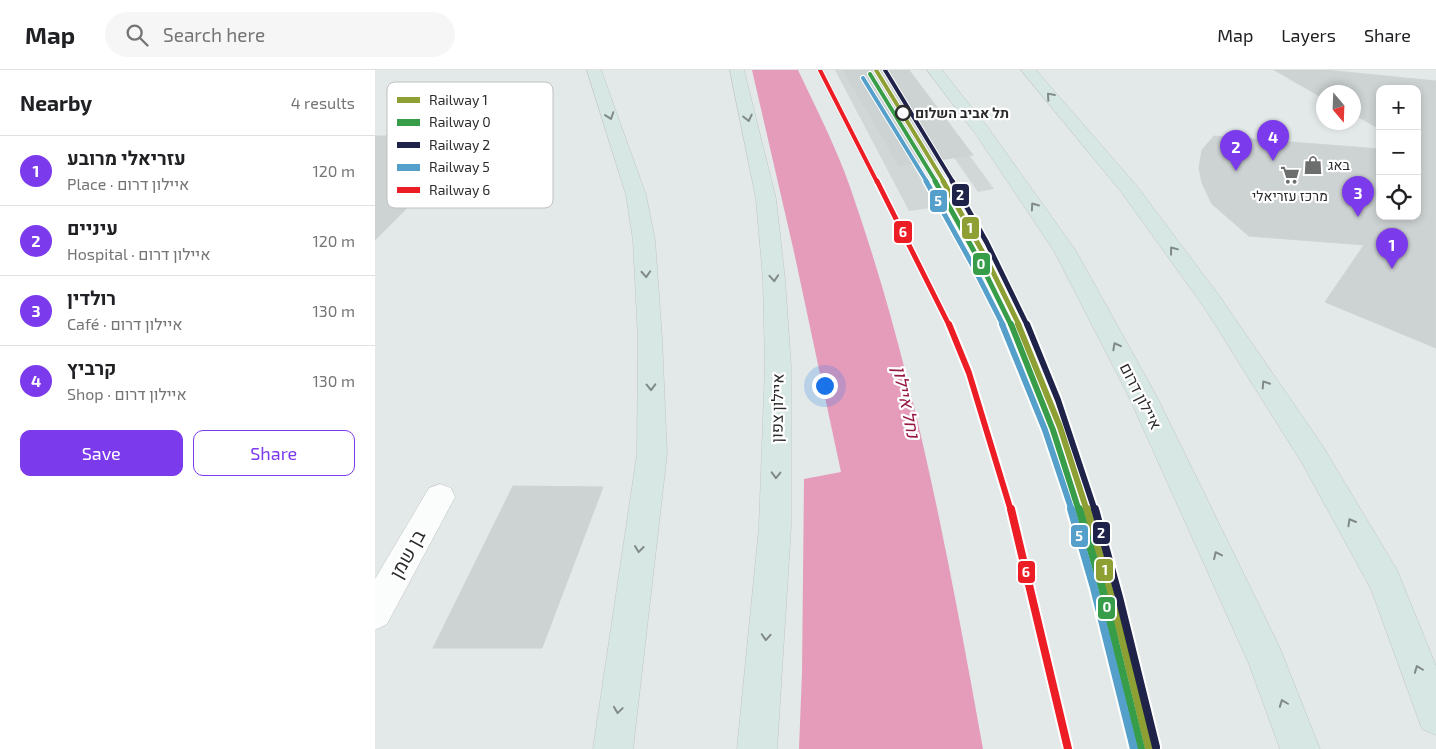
<!DOCTYPE html>
<meta charset="utf-8">
<style>
:root{--surface:#fff;--page:#f6f6f6;--text:#202124;--muted:#757577;--line:#e0e0e0;--accent:#7c3aed}
body{margin:0;font-family:"Exo 2",Heebo,sans-serif;background:var(--page);color:var(--text)}
.controls{position:absolute;right:15px;top:15px;display:grid;overflow:hidden;border-radius:10px;box-shadow:0 2px 8px #0003}
.controls button{width:45px;height:45px;display:grid;place-items:center;padding:0;border:0;border-bottom:1px solid var(--line);background:var(--surface);color:var(--text);font:25px sans-serif}
.compass{position:absolute;left:941px;top:15px;width:45px;height:45px;border-radius:50%;background:var(--surface);box-shadow:0 2px 8px #0003;rotate:161deg}
.you{position:absolute;left:449px;top:315px;width:18px;height:18px;margin:-12px;border:4px solid #fff;border-radius:50%;background:#1a73e8;box-shadow:0 0 0 8px #1a73e833}
.badge{display:grid;place-items:center;width:32px;height:32px;border-radius:50%;background:var(--accent);color:#fff;font-size:16px;font-weight:700}
.pin{position:absolute;translate:-50% -41px;filter:drop-shadow(0 1px 2px #0008)}
.pin::after{content:'';position:absolute;top:26px;width:18px;height:15px;background:inherit;clip-path:polygon(0 0,100% 0,50% 100%)}
.list{margin:0;padding:0;list-style:none}
h2{display:flex;justify-content:space-between;align-items:center;height:65px;margin:0;padding:0 20px;font-size:21px}
h2 small{font-size:16px;font-weight:400;color:var(--muted)}
.list li{display:grid;grid-template-columns:32px 1fr auto;gap:15px;align-items:center;box-sizing:border-box;height:70px;padding:0 20px;border-top:1px solid var(--line)}
.list b{display:block;font-size:19px;white-space:nowrap}
.list p{margin:0;font-size:16px;white-space:nowrap;color:var(--muted)}
.list em{font-size:16px;font-style:normal;color:var(--muted)}
.actions{display:flex;gap:10px;padding:15px 20px}
.actions a{flex:1;padding:11px 0;border:1px solid var(--accent);border-radius:10px;text-align:center;font-size:18px;color:var(--accent)}
.actions .main{background:var(--accent);color:#fff}
.icon{flex:none;width:28px;height:28px;fill:none;stroke:currentColor;stroke-width:2;stroke-linecap:round;stroke-linejoin:round}
.map{position:relative;flex:none;width:1061px;height:679px;overflow:hidden}
header{display:flex;align-items:center;gap:30px;box-sizing:border-box;height:70px;padding:0 25px;background:var(--surface);border-bottom:1px solid var(--line)}
header strong{font-size:24px}
nav{display:flex;gap:28px;margin-inline-start:auto;font-size:18px}
.search{width:350px;height:45px;background:var(--page);display:flex;align-items:center;gap:12px;box-sizing:border-box;padding:0 18px;border-radius:28px;color:var(--muted);font-size:19px}
main{display:flex}
aside{flex:1;background:var(--surface)}
.map>svg:first-child{display:block}
.plaza{fill:#d0d7d6}
.water{fill:#e59cbb}
.building{fill:#cdd2d2;stroke:#ced4d4}
.lines{fill:none;stroke-linecap:round;stroke-linejoin:round}
.street-casing{stroke:#c2c4c3;stroke-width:1}
.highway-casing{stroke:#c2c5c5;stroke-width:1}
.street{fill:#fbfcfc;fill-rule:evenodd}
.highway{fill:#d6e7e4;fill-rule:evenodd}
.rail-1-far3-casing{stroke:#fff;stroke-width:6}
.rail-1-far2-casing{stroke:#fff;stroke-width:8}
.rail-1-far1-casing{stroke:#fff;stroke-width:10}
.rail-1-casing{stroke:#fff;stroke-width:12}
.rail-2-far3-casing{stroke:#fff;stroke-width:6}
.rail-2-far2-casing{stroke:#fff;stroke-width:8}
.rail-2-far1-casing{stroke:#fff;stroke-width:10}
.rail-2-casing{stroke:#fff;stroke-width:12}
.rail-3-far3-casing{stroke:#fff;stroke-width:6}
.rail-3-far2-casing{stroke:#fff;stroke-width:8}
.rail-3-far1-casing{stroke:#fff;stroke-width:10}
.rail-3-casing{stroke:#fff;stroke-width:12}
.rail-4-far3-casing{stroke:#fff;stroke-width:6}
.rail-4-far2-casing{stroke:#fff;stroke-width:8}
.rail-4-far1-casing{stroke:#fff;stroke-width:10}
.rail-4-casing{stroke:#fff;stroke-width:12}
.rail-5-far3-casing{stroke:#fff;stroke-width:6}
.rail-5-far2-casing{stroke:#fff;stroke-width:8}
.rail-5-far1-casing{stroke:#fff;stroke-width:10}
.rail-5-casing{stroke:#fff;stroke-width:12}
.rail-1-far3{stroke:#8ea033;stroke-width:4}
.rail-1-far2{stroke:#8ea033;stroke-width:5}
.rail-1-far1{stroke:#8ea033;stroke-width:6}
.rail-1{stroke:#8ea033;stroke-width:8}
.rail-2-far3{stroke:#389d48;stroke-width:4}
.rail-2-far2{stroke:#389d48;stroke-width:5}
.rail-2-far1{stroke:#389d48;stroke-width:6}
.rail-2{stroke:#389d48;stroke-width:8}
.rail-3-far3{stroke:#1f234a;stroke-width:4}
.rail-3-far2{stroke:#1f234a;stroke-width:5}
.rail-3-far1{stroke:#1f234a;stroke-width:6}
.rail-3{stroke:#1f234a;stroke-width:8}
.rail-4-far3{stroke:#55a0cb;stroke-width:4}
.rail-4-far2{stroke:#55a0cb;stroke-width:5}
.rail-4-far1{stroke:#55a0cb;stroke-width:6}
.rail-4{stroke:#55a0cb;stroke-width:8}
.rail-5-far3{stroke:#ed1d26;stroke-width:4}
.rail-5-far2{stroke:#ed1d26;stroke-width:5}
.rail-5-far1{stroke:#ed1d26;stroke-width:6}
.rail-5{stroke:#ed1d26;stroke-width:8}
.oneway{stroke:#818a88}
.stop-dot{fill:#fff;stroke:#2c2c2c;stroke-width:2.5}
.labels{text-anchor:middle;stroke-width:4.5;stroke-linejoin:round;paint-order:stroke}
.far-stop-label{font-size:14px;font-weight:bold;fill:#2c2c2c;stroke:#fff;text-anchor:start}
.far-poi-label{font-size:14px;fill:#2c2c2c;stroke:#fff;text-anchor:start}
.street-label{font-size:16px;fill:#2c2c2c;stroke:#fff}
.water-label{font-size:18px;font-style:italic;fill:#951742;stroke:#fff}
.near-street-label{font-size:19px;fill:#2c2c2c;stroke:#fff}
.key{fill:#fff;stroke:#c0c0c0;stroke-width:1}
.key-label{font-size:14px;fill:#2c2c2c}
.line-badge{stroke:#fff;stroke-width:2}
.badge-label{font-size:14px;text-anchor:middle;font-weight:bold;fill:#fff}
</style>
<header>
<strong>Map</strong>
<div class="search"><svg class="icon" aria-label="search" viewBox="0 0 24 24"><circle cx="10" cy="10" r="6"/><path d="M15 15l6 6"/></svg>Search here</div>
<nav><a>Map</a><a>Layers</a><a>Share</a></nav>
</header>
<main>
<aside>
<h2>Nearby<small>4 results</small></h2>
<ul class="list">
<li><span class="badge">1</span><div><b>עזריאלי מרובע</b><p>Place · איילון דרום</p></div><em>120 m</em></li>
<li><span class="badge">2</span><div><b>עיניים</b><p>Hospital · איילון דרום</p></div><em>120 m</em></li>
<li><span class="badge">3</span><div><b>רולדין</b><p>Café · איילון דרום</p></div><em>130 m</em></li>
<li><span class="badge">4</span><div><b>קרביץ</b><p>Shop · איילון דרום</p></div><em>130 m</em></li>
</ul>
<div class="actions"><a class="main">Save</a><a>Share</a></div>
</aside>
<div class="map">
<svg width="1061" height="679" viewBox="0 0 1061 679">
<rect width="100%" height="100%" fill="#e2e9e8"/>
<!-- plaza -->
<path class="plaza" d="M460,0h22l80,137 -28,4z
M518,0h14l87,119 -16,3z"/>
<!-- water -->
<path class="water" d="M377,0h46c18,38 38,77 52,117 64,182 99,373 133,562h-184l3,-77 2,-193 37,-7 -47,-220z"/>
<!-- building -->
<path class="building" d="M468,0h66l64,85 -74,11z
M899,0h51l111,11v267l-111,-46 39,-57 -115,-9 -37,-32 -10,-21 -3,-15 3,-18 12,-14 166,13v67h37v-64h5l-5,-2v-61h-37v40l-27,-15v-22h-30v6z
M0,66h171l-50,62 -78,-1 -43,43z
M138,416l90,1 -61,161h-109z"/>
<g class="lines">
<!-- street casing -->
<g class="street-casing">
<path id="street" d="M65,414l11,4 4,9 -68,127 -12,6v-51l54,-91z"/>
</g>
<!-- highway casing -->
<g class="highway-casing">
<path id="highway" d="M212,0h14l45,125 9,45 7,98 5,116 -34,295h-40l44,-295 1,-116 -5,-98 -7,-45z
M355,0h14l32,129 9,80 6,87v161l-14,222h-40l22,-222 6,-161 -2,-87 -7,-80z
M552,0h15l47,59 87,122 81,146 122,249 41,103h-40l-31,-85 -120,-267 -75,-146 -77,-115z
M646,0h15l100,115 84,112 102,148 75,125 39,96v69l-14,-6 -51,-140 -69,-126 -98,-156 -82,-114z"/>
</g>
<!-- street -->
<use href="#street" class="street"/>
<!-- highway -->
<use href="#highway" class="highway"/>
<!-- rail-1-far3 casing -->
<g class="rail-1-far3-casing">
<path id="rail-1-far3" d="M501,0l68,112"/>
</g>
<!-- rail-1-far2 casing -->
<g class="rail-1-far2-casing">
<path id="rail-1-far2" d="M568,111l43,77 33,67"/>
</g>
<!-- rail-1-far1 casing -->
<g class="rail-1-far1-casing">
<path id="rail-1-far1" d="M643,254l42,103 27,84"/>
</g>
<!-- rail-1 casing -->
<g class="rail-1-casing">
<path id="rail-1" d="M712,439l36,132 26,108"/>
</g>
<!-- rail-2-far3 casing -->
<g class="rail-2-far3-casing">
<path id="rail-2-far3" d="M495,4l66,108"/>
</g>
<!-- rail-2-far2 casing -->
<g class="rail-2-far2-casing">
<path id="rail-2-far2" d="M560,111l45,81 31,63"/>
</g>
<!-- rail-2-far1 casing -->
<g class="rail-2-far1-casing">
<path id="rail-2-far1" d="M636,254l42,106 26,81"/>
</g>
<!-- rail-2 casing -->
<g class="rail-2-casing">
<path id="rail-2" d="M704,439l23,79 39,161"/>
</g>
<!-- rail-3-far3 casing -->
<g class="rail-3-far3-casing">
<path id="rail-3-far3" d="M510,0l68,112"/>
</g>
<!-- rail-3-far2 casing -->
<g class="rail-3-far2-casing">
<path id="rail-3-far2" d="M577,111l35,62 40,82"/>
</g>
<!-- rail-3-far1 casing -->
<g class="rail-3-far1-casing">
<path id="rail-3-far1" d="M652,254l31,76 37,111"/>
</g>
<!-- rail-3 casing -->
<g class="rail-3-casing">
<path id="rail-3" d="M720,439l24,88 37,150"/>
</g>
<!-- rail-4-far3 casing -->
<g class="rail-4-far3-casing">
<path id="rail-4-far3" d="M488,8l64,104"/>
</g>
<!-- rail-4-far2 casing -->
<g class="rail-4-far2-casing">
<path id="rail-4-far2" d="M551,111l46,83 31,61"/>
</g>
<!-- rail-4-far1 casing -->
<g class="rail-4-far1-casing">
<path id="rail-4-far1" d="M627,254l43,106 27,81"/>
</g>
<!-- rail-4 casing -->
<g class="rail-4-casing">
<path id="rail-4" d="M696,439l23,79 40,161"/>
</g>
<!-- rail-5-far3 casing -->
<g class="rail-5-far3-casing">
<path id="rail-5-far3" d="M445,0l57,112"/>
</g>
<!-- rail-5-far2 casing -->
<g class="rail-5-far2-casing">
<path id="rail-5-far2" d="M502,111l72,144"/>
</g>
<!-- rail-5-far1 casing -->
<g class="rail-5-far1-casing">
<path id="rail-5-far1" d="M574,254l20,49 42,138"/>
</g>
<!-- rail-5 casing -->
<g class="rail-5-casing">
<path id="rail-5" d="M636,439l57,240"/>
</g>
<!-- rail-1-far3 -->
<use href="#rail-1-far3" class="rail-1-far3"/>
<!-- rail-1-far2 -->
<use href="#rail-1-far2" class="rail-1-far2"/>
<!-- rail-1-far1 -->
<use href="#rail-1-far1" class="rail-1-far1"/>
<!-- rail-1 -->
<use href="#rail-1" class="rail-1"/>
<!-- rail-2-far3 -->
<use href="#rail-2-far3" class="rail-2-far3"/>
<!-- rail-2-far2 -->
<use href="#rail-2-far2" class="rail-2-far2"/>
<!-- rail-2-far1 -->
<use href="#rail-2-far1" class="rail-2-far1"/>
<!-- rail-2 -->
<use href="#rail-2" class="rail-2"/>
<!-- rail-3-far3 -->
<use href="#rail-3-far3" class="rail-3-far3"/>
<!-- rail-3-far2 -->
<use href="#rail-3-far2" class="rail-3-far2"/>
<!-- rail-3-far1 -->
<use href="#rail-3-far1" class="rail-3-far1"/>
<!-- rail-3 -->
<use href="#rail-3" class="rail-3"/>
<!-- rail-4-far3 -->
<use href="#rail-4-far3" class="rail-4-far3"/>
<!-- rail-4-far2 -->
<use href="#rail-4-far2" class="rail-4-far2"/>
<!-- rail-4-far1 -->
<use href="#rail-4-far1" class="rail-4-far1"/>
<!-- rail-4 -->
<use href="#rail-4" class="rail-4"/>
<!-- rail-5-far3 -->
<use href="#rail-5-far3" class="rail-5-far3"/>
<!-- rail-5-far2 -->
<use href="#rail-5-far2" class="rail-5-far2"/>
<!-- rail-5-far1 -->
<use href="#rail-5-far1" class="rail-5-far1"/>
<!-- rail-5 -->
<use href="#rail-5" class="rail-5"/>
</g>
<!-- one-way arrows -->
<defs><path id="oneway-chevron" d="M-2-3.5L2.5 0L-2 3.5" fill="none" stroke-width="1.6" stroke-linecap="round" stroke-linejoin="round" transform="scale(1.25)"/></defs>
<g class="oneway">
<use href="#oneway-chevron" transform="translate(675 26) rotate(-131)"/>
<use href="#oneway-chevron" transform="translate(235 46) rotate(71)"/>
<use href="#oneway-chevron" transform="translate(373 48) rotate(77)"/>
<use href="#oneway-chevron" transform="translate(659 136) rotate(-125)"/>
<use href="#oneway-chevron" transform="translate(798 180) rotate(-127)"/>
<use href="#oneway-chevron" transform="translate(271 204) rotate(87)"/>
<use href="#oneway-chevron" transform="translate(399 208) rotate(86)"/>
<use href="#oneway-chevron" transform="translate(741 276) rotate(-118)"/>
<use href="#oneway-chevron" transform="translate(890 314) rotate(-123)"/>
<use href="#oneway-chevron" transform="translate(276 317) rotate(89)"/>
<use href="#oneway-chevron" transform="translate(401 405) rotate(91)"/>
<use href="#oneway-chevron" transform="translate(976 452) rotate(-120)"/>
<use href="#oneway-chevron" transform="translate(264 479) rotate(97)"/>
<use href="#oneway-chevron" transform="translate(842 485) rotate(-115)"/>
<use href="#oneway-chevron" transform="translate(391 567) rotate(94)"/>
<use href="#oneway-chevron" transform="translate(1043 599) rotate(-111)"/>
<use href="#oneway-chevron" transform="translate(908 633) rotate(-111)"/>
<use href="#oneway-chevron" transform="translate(243 640) rotate(98)"/>
</g>
<!-- icons -->
<defs>
<g id="shop-bare" transform="scale(1.5)"><path d="M-5-2.5h2.3a2.7 3.5 0 0 1 5.4 0H5L5.5 6h-11ZM-1.5-2.5h3a1.5 2.3 0 0 0-3 0Z" fill="#6c6e6e" stroke="#fff" stroke-width="2.5" paint-order="stroke"/></g>
<g id="supermarket-bare" transform="scale(1.5)"><path d="M-6-5.5h2.5l.6 2H6L4.5 2H-2.5L-4.4-4H-6ZM-1.5 3.2a1.3 1.3 0 1 0 .1 0ZM3 3.2a1.3 1.3 0 1 0 .1 0Z" fill="#6c6e6e" stroke="#fff" stroke-width="2.5" paint-order="stroke"/></g>
</defs>
<g fill-rule="evenodd">
<use href="#shop-bare" x="938" y="95"/>
<use href="#supermarket-bare" x="915" y="105"/>
</g>
<!-- markers -->
<circle class="stop-dot" cx="528" cy="43" r="7"/>
<g class="labels">
<!-- far-stop labels -->
<g class="far-stop-label">
<text x="540" y="48">תל אביב השלום</text>
</g>
<!-- far-poi labels -->
<g class="far-poi-label">
<text x="953" y="100">באג</text>
<text x="915" y="131" text-anchor="middle">מרכז עזריאלי</text>
</g>
<!-- street labels -->
<g class="street-label">
<text transform="translate(766 326) rotate(63)" y="6">איילון דרום</text>
<text transform="translate(402 338) rotate(-89)" y="6">איילון צפון</text>
</g>
<!-- water labels -->
<g class="water-label">
<text transform="translate(531 332) rotate(78)" y="6">נחל איילון</text>
</g>
<!-- near-street labels -->
<g class="near-street-label">
<text transform="translate(32 484) rotate(-61)" y="7">בן שמן</text>
</g>
</g>
<!-- legend -->
<rect x="12" y="12" width="166" height="126" rx="8" class="key"/>
<rect x="22" y="27" width="23" height="6" fill="#8ea033"/>
<rect x="22" y="49" width="23" height="7" fill="#389d48"/>
<rect x="22" y="72" width="23" height="6" fill="#1f234a"/>
<rect x="22" y="94" width="23" height="7" fill="#55a0cb"/>
<rect x="22" y="117" width="23" height="6" fill="#ed1d26"/>
<g class="key-label">
<text x="54" y="35">Railway 1</text>
<text x="54" y="57">Railway 0</text>
<text x="54" y="80">Railway 2</text>
<text x="54" y="102">Railway 5</text>
<text x="54" y="125">Railway 6</text>
</g>
<g class="line-badge">
<rect x="576" y="113" width="19" height="24" rx="5" fill="#1f234a"/>
<rect x="554" y="119" width="19" height="24" rx="5" fill="#55a0cb"/>
<rect x="586" y="146" width="19" height="24" rx="5" fill="#8ea033"/>
<rect x="518" y="150" width="20" height="24" rx="5" fill="#ed1d26"/>
<rect x="597" y="182" width="19" height="24" rx="5" fill="#389d48"/>
<rect x="717" y="451" width="19" height="24" rx="5" fill="#1f234a"/>
<rect x="695" y="454" width="19" height="24" rx="5" fill="#55a0cb"/>
<rect x="720" y="488" width="19" height="24" rx="5" fill="#8ea033"/>
<rect x="642" y="490" width="19" height="24" rx="5" fill="#ed1d26"/>
<rect x="722" y="526" width="19" height="24" rx="5" fill="#389d48"/>
</g>
<g class="badge-label">
<text x="585" y="130">2</text>
<text x="563" y="136">5</text>
<text x="595" y="163">1</text>
<text x="528" y="167">6</text>
<text x="606" y="199">0</text>
<text x="726" y="468">2</text>
<text x="704" y="471">5</text>
<text x="730" y="505">1</text>
<text x="651" y="507">6</text>
<text x="732" y="542">0</text>
</g>
</svg>
<div class="controls">
<button>+</button>
<button>−</button>
<button><svg class="icon" aria-label="locate" viewBox="0 0 24 24"><circle cx="12" cy="12" r="6"/><path d="M12 2v4M12 18v4M2 12h4M18 12h4"/></svg></button>
</div>
<svg class="compass" viewBox="-18 -18 36 36"><path d="M0-13l5 13h-10z" fill="#e53935"/><path d="M0 13l5-13h-10z" fill="#757577"/></svg>
<div class="you"></div>
<div class="pin badge" style="left:1017px;top:199px">1</div>
<div class="pin badge" style="left:861px;top:101px">2</div>
<div class="pin badge" style="left:983px;top:147px">3</div>
<div class="pin badge" style="left:898px;top:91px">4</div>
</div>
</main>
